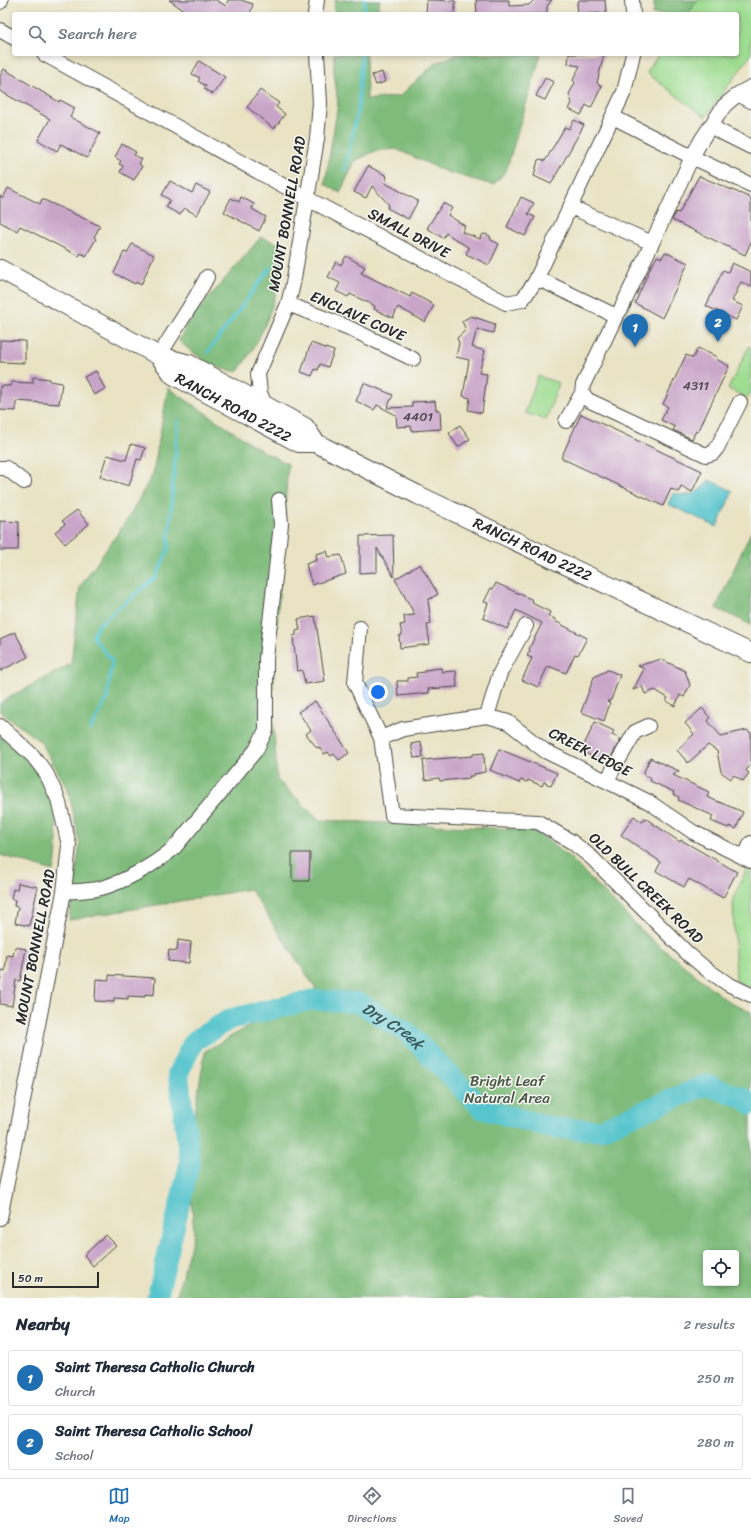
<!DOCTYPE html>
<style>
:root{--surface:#fff;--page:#f6f6f7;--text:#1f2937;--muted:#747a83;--line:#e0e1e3;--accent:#1f6fb2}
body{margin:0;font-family:Sriracha,sans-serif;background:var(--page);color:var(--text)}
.controls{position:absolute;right:12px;bottom:12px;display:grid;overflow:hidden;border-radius:4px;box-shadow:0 2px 6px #0003}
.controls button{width:36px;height:36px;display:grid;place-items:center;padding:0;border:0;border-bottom:1px solid var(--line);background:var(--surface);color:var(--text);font:20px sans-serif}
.scale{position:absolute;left:12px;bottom:10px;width:87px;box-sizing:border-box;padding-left:4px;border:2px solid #2b2b2b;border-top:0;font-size:11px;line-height:14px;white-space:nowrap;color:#2b2b2b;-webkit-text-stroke:3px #f6f6f2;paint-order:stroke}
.you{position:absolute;left:378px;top:692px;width:14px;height:14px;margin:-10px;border:3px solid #fff;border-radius:50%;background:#1a73e8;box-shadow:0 0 0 6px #1a73e833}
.badge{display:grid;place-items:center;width:26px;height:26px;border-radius:50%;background:var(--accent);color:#fff;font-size:13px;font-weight:700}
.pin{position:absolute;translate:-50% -33px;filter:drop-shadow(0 1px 2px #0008)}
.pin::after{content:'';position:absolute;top:21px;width:14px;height:12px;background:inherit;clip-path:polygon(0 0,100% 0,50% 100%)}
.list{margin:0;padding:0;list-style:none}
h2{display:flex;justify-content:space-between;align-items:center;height:52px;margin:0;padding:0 16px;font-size:17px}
h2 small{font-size:13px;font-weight:400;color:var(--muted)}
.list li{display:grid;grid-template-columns:26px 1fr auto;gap:12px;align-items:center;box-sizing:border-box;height:56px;margin:0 8px 8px;padding:0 8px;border:1px solid var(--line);border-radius:4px}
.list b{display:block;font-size:15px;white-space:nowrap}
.list p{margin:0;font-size:13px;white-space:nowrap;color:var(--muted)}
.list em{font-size:13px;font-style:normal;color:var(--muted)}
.icon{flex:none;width:22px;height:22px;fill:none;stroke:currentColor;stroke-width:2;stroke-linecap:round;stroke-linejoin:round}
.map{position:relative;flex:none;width:751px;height:1298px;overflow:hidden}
.search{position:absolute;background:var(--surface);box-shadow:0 2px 6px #0003;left:12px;right:12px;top:12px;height:44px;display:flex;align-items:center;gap:10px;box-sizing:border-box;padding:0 14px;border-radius:4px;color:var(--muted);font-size:15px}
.sheet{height:180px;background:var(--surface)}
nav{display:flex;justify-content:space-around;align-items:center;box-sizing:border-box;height:56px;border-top:1px solid var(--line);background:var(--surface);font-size:11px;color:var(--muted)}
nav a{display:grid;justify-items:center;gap:2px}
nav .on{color:var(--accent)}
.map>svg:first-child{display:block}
.green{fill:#9fdd92;stroke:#65845e}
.forest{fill:#7fbc7c;stroke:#557454;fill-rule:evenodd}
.water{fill:#57c5cd;stroke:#41787c}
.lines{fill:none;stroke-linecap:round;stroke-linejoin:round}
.stream{stroke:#57c5cd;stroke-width:3.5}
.river{stroke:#57c5cd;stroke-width:21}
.building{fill:#c9a4c9}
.minor-casing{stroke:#484742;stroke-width:16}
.major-casing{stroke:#484742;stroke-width:20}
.minor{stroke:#fff;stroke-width:14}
.major{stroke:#fff;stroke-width:18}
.labels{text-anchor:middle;stroke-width:3;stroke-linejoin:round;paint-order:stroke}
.number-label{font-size:13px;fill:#524952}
.street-label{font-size:15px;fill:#2b2b2b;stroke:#f6f6f2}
.park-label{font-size:15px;fill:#485845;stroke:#f6f6f2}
.water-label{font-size:16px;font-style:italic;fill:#38595c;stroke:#f6f6f2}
</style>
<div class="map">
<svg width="751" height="1298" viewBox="0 0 751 1298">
<rect width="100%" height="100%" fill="#f6f6f2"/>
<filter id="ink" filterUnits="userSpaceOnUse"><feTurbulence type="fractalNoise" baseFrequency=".025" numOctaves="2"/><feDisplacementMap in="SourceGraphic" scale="8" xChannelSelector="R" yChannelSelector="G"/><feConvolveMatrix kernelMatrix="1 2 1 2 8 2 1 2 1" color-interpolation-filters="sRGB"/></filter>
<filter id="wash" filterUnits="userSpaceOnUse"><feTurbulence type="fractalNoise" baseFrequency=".012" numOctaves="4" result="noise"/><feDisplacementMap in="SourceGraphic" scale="16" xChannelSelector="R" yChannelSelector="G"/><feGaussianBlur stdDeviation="0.9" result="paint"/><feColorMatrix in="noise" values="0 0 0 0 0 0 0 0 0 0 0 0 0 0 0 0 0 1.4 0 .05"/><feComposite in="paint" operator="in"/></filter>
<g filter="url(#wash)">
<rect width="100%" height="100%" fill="#e9e3c4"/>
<!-- green -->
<path class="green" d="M698,0h53v55l-46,62 -57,-43v-4l11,-16h78v-40h-49z
M749,346l2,1v45l-3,6 -20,-9z
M538,376l21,7 -13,37 -21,-7z
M747,868l4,2v118l-15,-7 -3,-82z"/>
<!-- forest -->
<path class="forest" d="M335,0h45l-4,14h-42z
M654,0h44l-10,14h-36l2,-3z
M334,54h32l1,46 33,-4 35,-33 25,-9h81l-35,117 -13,14 -46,-13 -51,-23 -21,2 -20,10 -15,32 -15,-9 13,-80 -4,-32z
M261,237l23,9c-4,45 -18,89 -46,125 -21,1 -44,-17 -59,-30l9,-19z
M168,388l94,63 26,13 -16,235 5,81 43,40 214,10 35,27 76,77 85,69 21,9v286h-575l18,-65 -6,-79 17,-103 111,-62 -66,-100 -181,31 11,-76 -12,-55 -27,-47 -41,-30v-8l4,-4 67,-36 9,-77 47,-67 26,-46zM706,1253h30v30h-30z
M751,532v93l-35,-17z
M0,736c15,13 32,28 43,45 14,23 17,64 11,90l-54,-16z"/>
<!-- water -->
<path class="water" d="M709,480l24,11 -16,36 -49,-23 5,-11c17,5 26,0 36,-13z"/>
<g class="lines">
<!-- stream -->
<path class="stream" d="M364,14l1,-14
M345,170l13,-61 4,-55
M208,352l63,-85
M90,730l17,-31 5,-38 -19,-24 5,-12 58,-48 12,-27 10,-130"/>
<!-- river -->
<path class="river" id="s1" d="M157,1298l33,-136 -12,-89 16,-32 36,-22 82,-19 47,3 48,29 76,77 71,19 45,2 107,-45 38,13 7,6"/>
</g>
<g id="blocks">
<!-- building -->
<path class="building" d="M169,0h47l10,6 2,-6h13l12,4 -3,10h-67l2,-3z
M427,0l28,1v13h-29z
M476,0h33v6l20,-1 5,-5h18l-5,6v8h-70z
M579,0h26l1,13 -28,1 -1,-11z
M569,54h35l-7,29 5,3 -11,22 -5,-3 -5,10 -12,-6 3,-6 -3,-9 6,-11 -2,-3 7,-14 -12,-2z
M199,61l26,16 -12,17 -9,-5 2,-3 -8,-5 2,-3 -8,-4z
M4,69l55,33 1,-2 15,8 -5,9 30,16 -13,25 -26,-14 -4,7 -19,-11 12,-21 -50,-28v-15z
M382,72l3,10 -9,3 -4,-10z
M545,78l9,4 -9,18 -9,-4z
M260,90l19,13 -3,4 9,7 -11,15 -27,-22z
M574,120l10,5 -33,59 -17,-8 4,-16 3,-1 4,2 20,-34 4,2z
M122,144l14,8 -2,3 8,4 -3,5 3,2 -8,14 -14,-8 3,-6 -4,-2 2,-3 -6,-4z
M368,166l19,10 -2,7 33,18 -10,18 -21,-11 2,-3 -17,-19 -6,12 -12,-6z
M699,176l52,22v44l-6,13 -73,-35 4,-8 3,1z
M170,181l22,12 4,-8 14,7 -13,23 -13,-7 -4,7 -14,-8 4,-7 -8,-5z
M8,188l32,16 2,-5 58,27 -6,11 2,2 -10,17 -5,-3 -2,3 -59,-30 -3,5 -17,-9v-26l3,2z
M241,197l13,7 -2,5 14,8 -7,14 -35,-19 7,-14 8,4z
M521,197l13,6 -6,11 7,3 -10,19 -18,-9z
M443,203l9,5 -4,7 17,11 -3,6 18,7 1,-4 4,-1 5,2 1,4 8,4 -10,21 -23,-11 3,-6 -23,-15 -3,5 -16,-10z
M132,244l22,11 -13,30 -5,-3 -1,2 -21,-11 10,-21 3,1z
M665,252l23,11 -26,55 -27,-15 17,-39h1l4,-8 5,2z
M346,256l19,11 -4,6 49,24 2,-4 22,12 -9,17 -27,-15 -5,11 -19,-9 1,-3 -25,-12 -2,3 -12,-6 4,-8 -12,-6 8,-15 5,3z
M732,263l19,9v15l-10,-5 -9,19 11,5 -7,14 -30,-14 17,-36 5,2z
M471,316l24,8 -2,9 -16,-4 -5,18 13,4 -6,22 8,1 -5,39 -14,-3 2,-12 -7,-2 6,-36 -13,-3 3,-14 -2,-5 9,-8 -4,-9z
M0,340l25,1v22l-25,-1z
M311,343l23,8 -6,16 -8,-3 -2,6 -3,-1 -3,7 -11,-4z
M698,348l19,9 -1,2 13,7 -31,66 -2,-1 -4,8 -19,-9 2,-3 -14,-7 7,-13 -5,-3 23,-49 7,3z
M96,371l9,18 -11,6 -10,-18z
M33,377l17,2v2l12,2 -3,21 -43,-3v10l-16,-1v-24h10l1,-4h2l20,1z
M364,383l29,12 -6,13 25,-1v-5l23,-1 1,9h4l1,19 -29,2 -1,-5 -14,1 -1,-12 -19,-10 -3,5 -18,-9z
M581,414l121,57 -10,21 -11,-6 -2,6 -8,-3 -8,17 -102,-48z
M460,425l10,14 -12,8 -9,-14z
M131,444l14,4 -4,12 -4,-1 -8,27 -29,-9 7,-22 19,5z
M77,510l12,14 -24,20 -10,-12 10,-8 -3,-3z
M0,521l19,1 -1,28h-18z
M393,535l1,42 -17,-29v24l-17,1v-37z
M327,551l2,6 12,-2 5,19 -34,11 -6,-21 11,-4 -1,-6z
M420,564l18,30 -10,6 3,24 -4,1 3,19 -30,4 -1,-12 3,-1 -2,-10 5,-1 -1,-8 11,-1 -20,-36z
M496,583l37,17 -1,3 18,9 -2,4 7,3v2l32,17 -9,17 -3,-1 -9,19 -18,-7 -10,21 -16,-7 10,-22 -5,-2 3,-6 -1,-1 13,-26 -26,-13 -9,19 -24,-11 5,-15 -4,-1 7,-14 2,1z
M315,616l10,65 -20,3 -3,-14 -5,1 -4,-35 3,-1v-4l4,-1 -2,-11z
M15,632l13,25 -28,14v-32z
M661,659l24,12 5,14 -6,12 -4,-2 -5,11 -9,-5 2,-3 -13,-8 -10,4 -3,-8 -9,4 11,-21 -6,-3z
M441,668l1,4 14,-1 1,16 -29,2 1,4 -31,3 -1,-15h11v-3l9,-1 -1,-4 9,-1v-2z
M608,670l12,5 -9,25 -4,2 3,1 -6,18 -23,-9 13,-35z
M315,701l34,52 -10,7 -5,-6 -3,2 -3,-4 -4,2 -5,-7 -2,1 -11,-14 5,-4 -13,-18z
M702,708l8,10 -2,3 13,15 26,-6 4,3v30l-5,8 3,2 -6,8 -9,-6 -3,4 -10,-7 -4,-21 -9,-6 -20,18 -11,-13 17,-16 -9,-11z
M595,722l19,9 -2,4 9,4 -14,25 -26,-13z
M421,742l2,15 -9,1 -3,-14z
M499,749l58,24 -6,13 -7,-4 -2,4 -14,-6 -1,2 -6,-2 -2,3 -29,-13z
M484,753l1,19 -11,2v2h-5l1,2 -30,3 -1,-3 -14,2 -2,-20 50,-4v-2z
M650,758l29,13 -6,4 36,17 -2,5 36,15 -7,17 -7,-3 -1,2 -17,-7 2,-5 -4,-2 -31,-14 1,-3 -6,-3 1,-2 -24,-11 1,-3 -8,-4z
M634,816l8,6 3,-4 35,24 1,-2 56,32 -14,26 -34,-19 -5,8 -28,-16 5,-9 -40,-27z
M292,853h18l-1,28h-15l-2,-2z
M18,883l20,4 -9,39 -14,-3 3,-16 -4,-1 1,-6 -4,-1 2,-10 4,1z
M178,940l13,2 -2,21 -21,-2 1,-11 8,1z
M15,947l11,2 -6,32 -4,-1 -4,26 -12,-2v-22l2,-12 3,1 2,-16 6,1z
M109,975l46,3 -1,17 -9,-1v3l-17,-1v3l-14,-1v4l-19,-1 1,-22 13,1z
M106,1235l10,10 -23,21 -9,-11z"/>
</g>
</g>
<g filter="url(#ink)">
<use href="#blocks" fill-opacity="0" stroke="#484742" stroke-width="1"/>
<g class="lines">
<!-- minor casing -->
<g class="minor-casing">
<path id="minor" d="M632,0l1,14
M0,2l1,-2
M315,14l2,-14
M0,30l14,8
M44,54l262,144 200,105 16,-3 13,-18 89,-190 9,-38
M738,94l13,7
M613,117l79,40 10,-18 22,-33 14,-12 13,-7
M712,126l7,5 32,16
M571,207l81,36 40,-86 59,28
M537,278l79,38 -33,69 -1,8 6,7 118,55 7,-2 4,-5 23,-46
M288,304l59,23 66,32
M616,316l5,-7 31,-66
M159,356c16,-27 34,-52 48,-79
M266,407l-6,-14 -2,-19 30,-70 5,-20 24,-145 3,-36 -3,-49
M566,421l16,-28
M0,468h6l18,14
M360,628l-5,55 26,55 11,77 146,7 34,20 20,16 94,94 20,17 22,15 23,11
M487,716l13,-43 26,-47
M0,726l33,30 13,17 12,26 11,46 -5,47 -64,326
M381,738l22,-9 84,-13 21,6 37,29 104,51 44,30 58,29
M607,780l28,-48 13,-6
M744,858l7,-15
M64,892c12,-1 26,-1 37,-4 24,-6 54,-24 73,-40l82,-98 10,-20v-72l15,-134 -2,-24"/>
</g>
<!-- major casing -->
<g class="major-casing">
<g id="major">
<path d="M0,269l159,87 30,8 116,63 11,16"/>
<path id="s2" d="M159,356l14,19 126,68h17l102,52 333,158"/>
</g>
</g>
<!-- minor -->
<use href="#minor" class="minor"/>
<!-- major -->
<use href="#major" class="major"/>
</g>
</g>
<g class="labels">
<!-- number labels -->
<g class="number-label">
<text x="696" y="390">4311</text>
<text x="418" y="421">4401</text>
</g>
<!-- street labels -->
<g class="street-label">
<text transform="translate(287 214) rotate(-80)" y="5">MOUNT BONNELL ROAD</text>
<text transform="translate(409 233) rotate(28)" y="5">SMALL DRIVE</text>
<text transform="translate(358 316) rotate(24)" y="5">ENCLAVE COVE</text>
<text dy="5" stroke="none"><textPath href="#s2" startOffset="92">RANCH ROAD 2222</textPath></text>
<text dy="5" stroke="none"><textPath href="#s2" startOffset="425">RANCH ROAD 2222</textPath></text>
<text transform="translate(590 752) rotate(27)" y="5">CREEK LEDGE</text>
<text transform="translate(646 888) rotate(44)" y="5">OLD BULL CREEK ROAD</text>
<text transform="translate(35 947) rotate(-79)" y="5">MOUNT BONNELL ROAD</text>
</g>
<!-- park labels -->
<g class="park-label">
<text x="507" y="1086">Bright Leaf<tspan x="507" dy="17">Natural Area</tspan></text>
</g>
<!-- water labels -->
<g class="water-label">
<text dy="6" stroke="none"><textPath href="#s1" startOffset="480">Dry Creek</textPath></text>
</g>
</g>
</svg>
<div class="controls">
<button><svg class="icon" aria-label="locate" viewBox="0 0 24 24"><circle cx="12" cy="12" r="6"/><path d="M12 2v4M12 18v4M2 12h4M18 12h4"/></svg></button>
</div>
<div class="scale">50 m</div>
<div class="you"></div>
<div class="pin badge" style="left:635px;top:347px">1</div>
<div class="pin badge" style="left:718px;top:342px">2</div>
<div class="search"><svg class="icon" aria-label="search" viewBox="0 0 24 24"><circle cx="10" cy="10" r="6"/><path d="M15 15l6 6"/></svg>Search here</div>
</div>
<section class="sheet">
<h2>Nearby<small>2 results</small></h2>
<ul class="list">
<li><span class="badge">1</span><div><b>Saint Theresa Catholic Church</b><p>Church</p></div><em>250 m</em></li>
<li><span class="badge">2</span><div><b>Saint Theresa Catholic School</b><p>School</p></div><em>280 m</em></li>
</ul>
</section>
<nav>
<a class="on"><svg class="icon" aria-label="map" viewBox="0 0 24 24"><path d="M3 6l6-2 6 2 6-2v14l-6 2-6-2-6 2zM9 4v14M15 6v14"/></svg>Map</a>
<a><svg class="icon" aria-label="directions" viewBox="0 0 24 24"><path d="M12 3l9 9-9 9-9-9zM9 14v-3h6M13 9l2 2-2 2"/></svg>Directions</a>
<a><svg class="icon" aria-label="saved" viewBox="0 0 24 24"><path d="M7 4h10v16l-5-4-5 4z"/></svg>Saved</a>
</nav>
